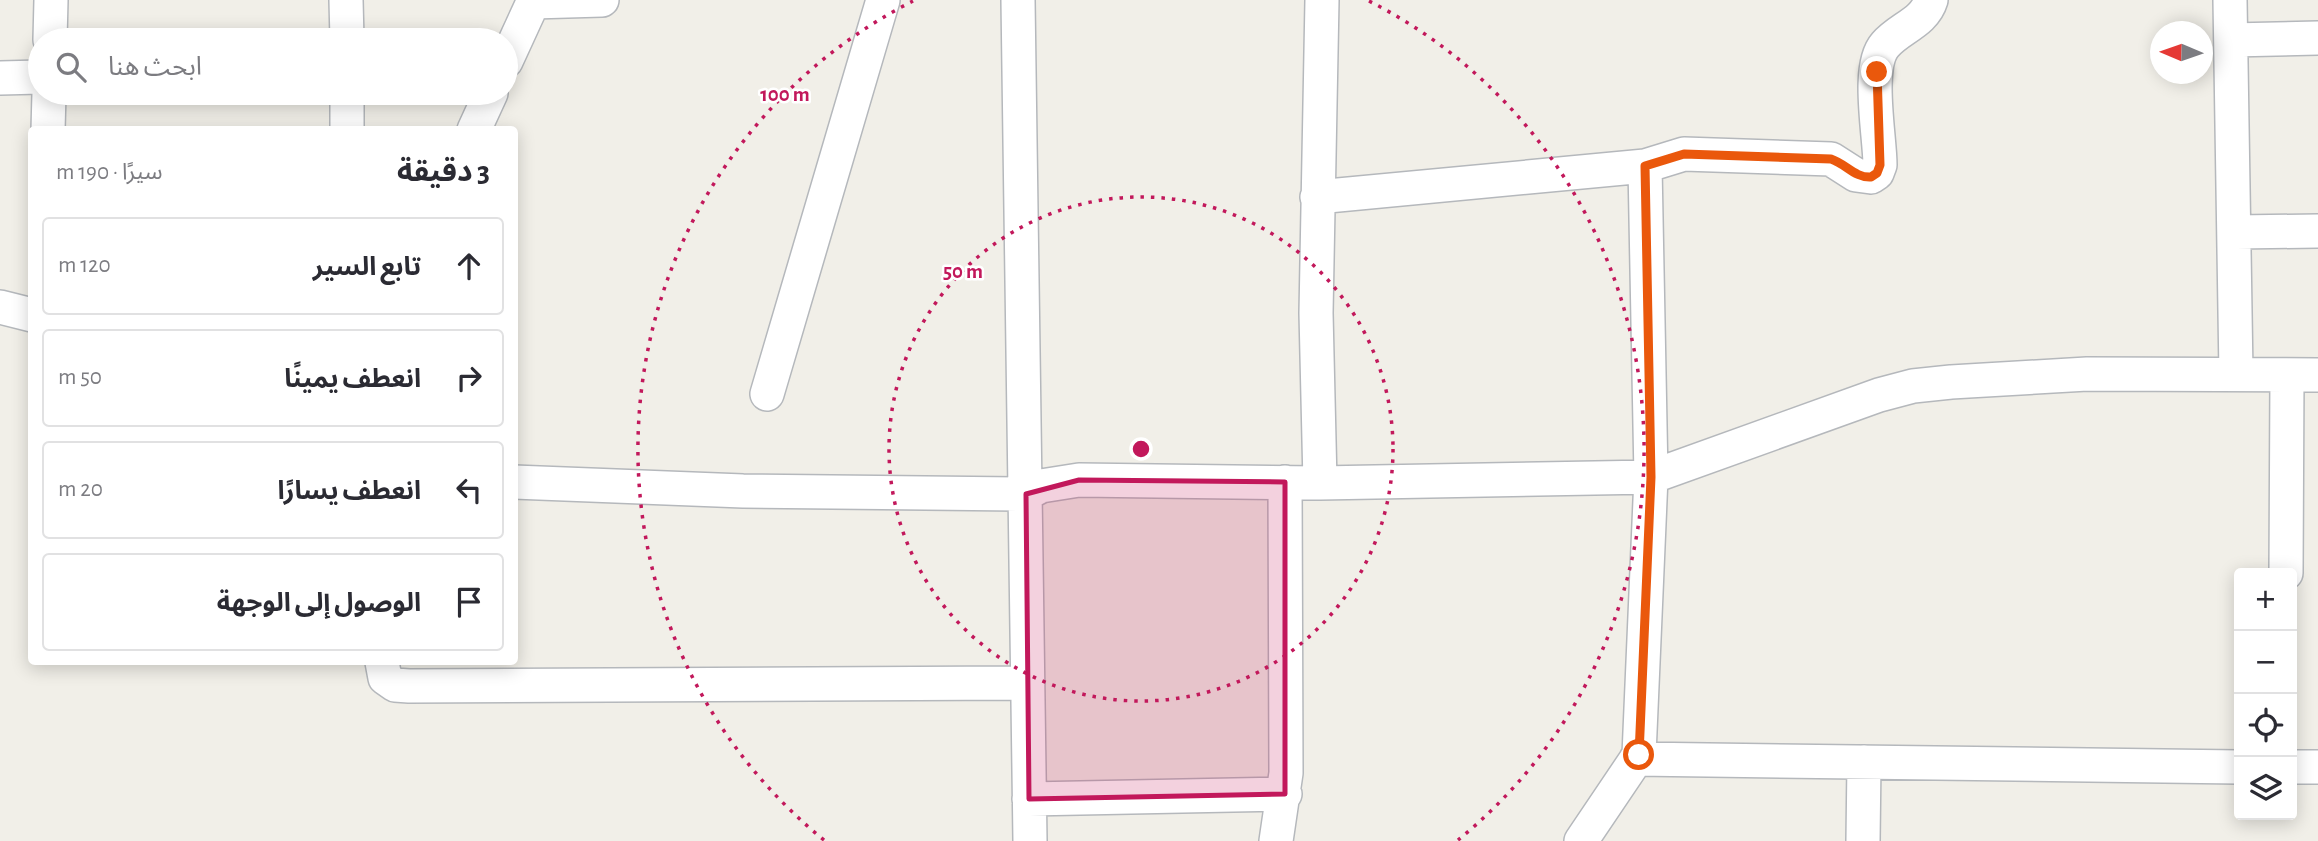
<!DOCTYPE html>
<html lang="ar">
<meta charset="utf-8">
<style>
:root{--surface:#fff;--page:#f2f2f3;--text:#2b2b33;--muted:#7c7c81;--line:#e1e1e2}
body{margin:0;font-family:"Alegreya Sans","Noto Sans Arabic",sans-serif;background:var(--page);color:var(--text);direction:rtl}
.controls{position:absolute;right:21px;bottom:21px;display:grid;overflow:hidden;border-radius:7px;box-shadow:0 4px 18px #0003}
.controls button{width:63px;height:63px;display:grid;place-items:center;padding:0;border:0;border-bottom:2px solid var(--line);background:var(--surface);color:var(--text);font:35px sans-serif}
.compass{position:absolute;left:2150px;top:21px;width:63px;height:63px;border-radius:50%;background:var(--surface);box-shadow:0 4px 18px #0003;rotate:272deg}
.stop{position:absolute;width:21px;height:21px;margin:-16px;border:5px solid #ea580c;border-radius:50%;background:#fff}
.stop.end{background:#ea580c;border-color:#fff;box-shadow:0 2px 7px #0008}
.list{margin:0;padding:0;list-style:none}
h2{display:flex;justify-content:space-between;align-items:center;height:91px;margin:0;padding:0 28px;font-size:30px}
h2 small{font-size:23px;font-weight:400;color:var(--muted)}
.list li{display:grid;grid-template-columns:46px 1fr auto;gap:21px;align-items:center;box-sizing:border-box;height:98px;margin:0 14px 14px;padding:0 14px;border:2px solid var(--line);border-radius:7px}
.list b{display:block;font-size:26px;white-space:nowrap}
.list em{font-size:23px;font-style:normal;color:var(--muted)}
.icon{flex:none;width:38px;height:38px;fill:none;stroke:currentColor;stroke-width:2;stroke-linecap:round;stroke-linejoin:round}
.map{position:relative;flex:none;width:2318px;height:841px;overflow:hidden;direction:ltr}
.search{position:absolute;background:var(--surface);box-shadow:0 4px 18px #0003;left:28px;top:28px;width:490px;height:77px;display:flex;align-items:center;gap:18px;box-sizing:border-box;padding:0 24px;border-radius:38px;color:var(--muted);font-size:26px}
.panel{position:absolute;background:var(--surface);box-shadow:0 4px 18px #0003;left:28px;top:126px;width:490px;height:539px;border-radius:7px;direction:rtl}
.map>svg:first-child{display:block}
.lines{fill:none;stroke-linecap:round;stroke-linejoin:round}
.minor-casing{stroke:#b5b8bc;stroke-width:36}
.minor{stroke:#fff;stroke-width:33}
.route{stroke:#ea580c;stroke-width:9}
.marked{fill:#c2185b;fill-opacity:0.2;stroke:#c2185b;stroke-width:5;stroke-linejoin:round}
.ring{fill:none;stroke:#c2185b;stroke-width:3.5;stroke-dasharray:3.5 7}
.centre{fill:#c2185b;stroke:#fff;stroke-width:3.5}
.ring-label{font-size:21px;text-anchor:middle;font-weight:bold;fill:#c2185b;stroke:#fff;stroke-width:5;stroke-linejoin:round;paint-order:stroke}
</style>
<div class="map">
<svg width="2318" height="841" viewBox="0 0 2318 841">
<rect width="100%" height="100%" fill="#f1efe8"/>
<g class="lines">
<!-- minor casing -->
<g class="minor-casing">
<path id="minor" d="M346,0l1,40
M1018,0l12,841
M2230,0l6,374
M533,2l69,-2
M50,40l1,-40
M2231,40l87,-2
M506,61l28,-61
M0,78l40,-1
M347,93v37
M48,130l1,-37
M474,130l17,-37
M1317,197l328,-31 39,-12 147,5 25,16 15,2 6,-4 3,-8c0,-29 -14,-98 5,-120 14,-17 39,-22 46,-45
M2236,232l82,-1
M0,307l32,8
M767,394l116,-394
M514,482l229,9 283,3 15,-8 38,-6 241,3 331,-6 228,-82 34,-9 38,-4 136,-8 231,1
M1320,483l-4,-170 6,-313
M2286,573l1,-197
M382,662l3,16 10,7 14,1 619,-3
M1636,759l603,8
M2292,767h26
M1029,799l256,-5
M1276,841l10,-68 -1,-291
M1581,841l58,-86 12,-278 -6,-311
M1863,841l1,-79"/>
</g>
<!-- minor -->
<use href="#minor" class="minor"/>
</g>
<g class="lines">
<!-- route -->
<path class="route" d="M1639,755l12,-278 -6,-311 39,-12 147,5c15,5 24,19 40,18l6,-4 3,-8 -3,-93"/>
</g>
<!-- marked area -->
<path class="marked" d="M1079,480l206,2v312l-256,5 -3,-305z"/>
<!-- distance rings -->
<g class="ring">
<circle cx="1141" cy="449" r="252"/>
<path d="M824 840A503 503 0 0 1 913 1M1369 1A503 503 0 0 1 1458 840"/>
</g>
<circle cx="1141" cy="449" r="10" class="centre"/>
<g class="ring-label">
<text x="785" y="101">100 m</text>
<text x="963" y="278">50 m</text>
</g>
</svg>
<div class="controls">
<button>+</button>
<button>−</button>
<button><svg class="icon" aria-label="locate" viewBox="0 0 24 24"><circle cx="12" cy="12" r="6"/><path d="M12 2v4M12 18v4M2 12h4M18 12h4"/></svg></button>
<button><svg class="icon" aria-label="layers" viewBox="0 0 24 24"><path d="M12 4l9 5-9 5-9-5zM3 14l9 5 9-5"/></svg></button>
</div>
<svg class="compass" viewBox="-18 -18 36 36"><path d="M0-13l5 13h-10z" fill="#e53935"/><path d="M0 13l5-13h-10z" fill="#7c7c81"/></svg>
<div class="stop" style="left:1639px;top:755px"></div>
<div class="stop end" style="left:1877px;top:72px"></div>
<div class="search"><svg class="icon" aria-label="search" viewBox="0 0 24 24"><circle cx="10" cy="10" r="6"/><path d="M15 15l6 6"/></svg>ابحث هنا</div>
<section class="panel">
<h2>3 دقيقة<small>سيرًا · 190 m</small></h2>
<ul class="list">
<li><svg class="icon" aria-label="ahead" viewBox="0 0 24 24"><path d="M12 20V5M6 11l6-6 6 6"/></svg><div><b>تابع السير</b></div><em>120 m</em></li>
<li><svg class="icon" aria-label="right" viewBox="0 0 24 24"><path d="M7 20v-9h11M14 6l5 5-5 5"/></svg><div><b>انعطف يمينًا</b></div><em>50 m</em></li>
<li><svg class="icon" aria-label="left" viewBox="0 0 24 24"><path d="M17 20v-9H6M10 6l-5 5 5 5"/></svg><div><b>انعطف يسارًا</b></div><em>20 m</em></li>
<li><svg class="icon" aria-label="arrive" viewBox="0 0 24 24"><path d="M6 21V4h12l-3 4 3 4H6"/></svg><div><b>الوصول إلى الوجهة</b></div></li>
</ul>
</section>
</div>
